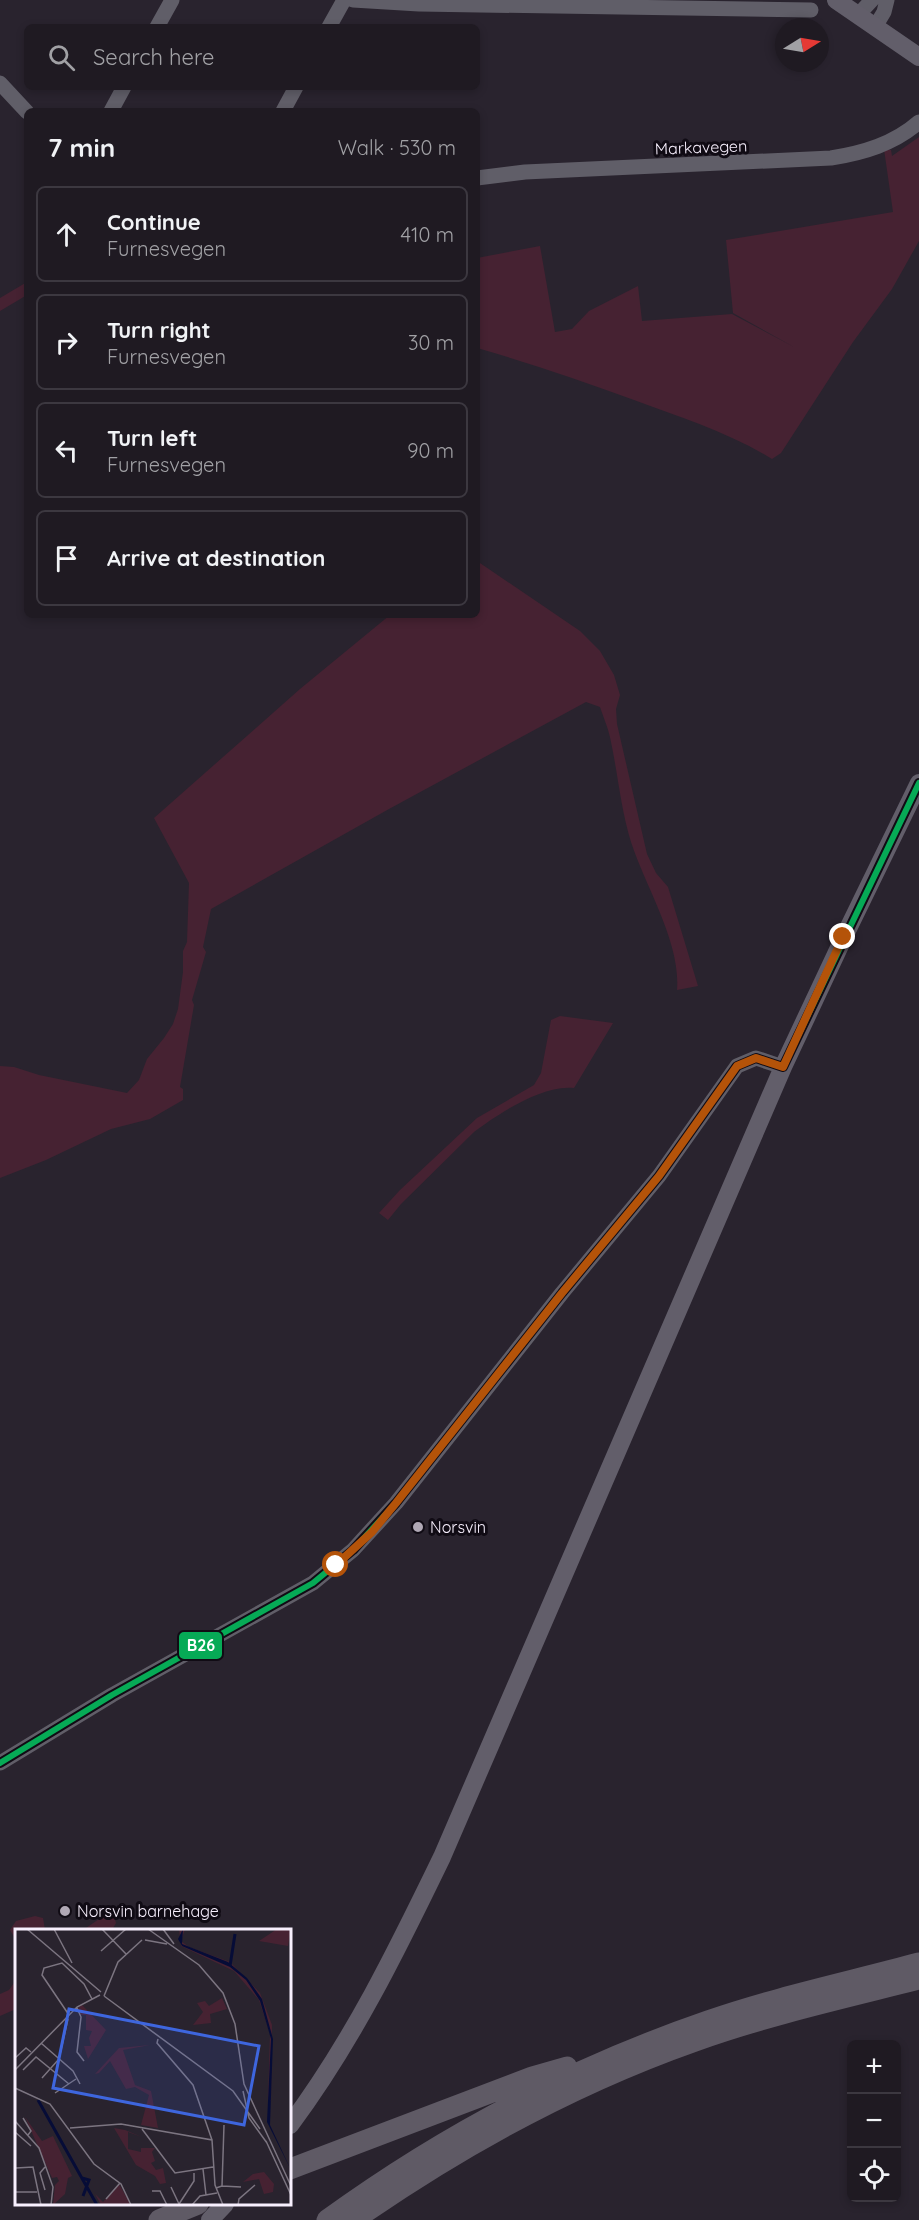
<!DOCTYPE html>
<meta charset="utf-8">
<style>
:root{--surface:#1f1a22;--page:#27232a;--text:#f1f3f6;--muted:#a1a1a5;--line:#3c3840}
body{margin:0;font-family:Quicksand,sans-serif;background:var(--page);color:var(--text)}
.controls{position:absolute;right:18px;bottom:18px;display:grid;overflow:hidden;border-radius:9px;box-shadow:0 3px 9px #0003}
.controls button{width:54px;height:54px;display:grid;place-items:center;padding:0;border:0;border-bottom:2px solid var(--line);background:var(--surface);color:var(--text);font:30px sans-serif}
.compass{position:absolute;left:775px;top:18px;width:54px;height:54px;border-radius:50%;background:var(--surface);box-shadow:0 3px 9px #0003;rotate:79deg}
.stop{position:absolute;width:18px;height:18px;margin:-14px;border:4px solid #b45309;border-radius:50%;background:#fff}
.stop.end{background:#b45309;border-color:#fff;box-shadow:0 2px 6px #0008}
.list{margin:0;padding:0;list-style:none}
h2{display:flex;justify-content:space-between;align-items:center;height:78px;margin:0;padding:0 24px;font-size:26px}
h2 small{font-size:20px;font-weight:400;color:var(--muted)}
.list li{display:grid;grid-template-columns:39px 1fr auto;gap:18px;align-items:center;box-sizing:border-box;height:96px;margin:0 12px 12px;padding:0 12px;border:2px solid var(--line);border-radius:9px}
.list b{display:block;font-size:22px;white-space:nowrap}
.list p{margin:0;font-size:20px;white-space:nowrap;color:var(--muted)}
.list em{font-size:20px;font-style:normal;color:var(--muted)}
.icon{flex:none;width:33px;height:33px;fill:none;stroke:currentColor;stroke-width:2;stroke-linecap:round;stroke-linejoin:round}
.map{position:relative;flex:none;width:919px;height:2220px;overflow:hidden}
.search{position:absolute;background:var(--surface);box-shadow:0 3px 9px #0003;left:24px;top:24px;width:456px;height:66px;display:flex;align-items:center;gap:15px;box-sizing:border-box;padding:0 21px;border-radius:9px;color:var(--muted);font-size:22px}
.panel{position:absolute;background:var(--surface);box-shadow:0 3px 9px #0003;left:24px;top:108px;width:456px;height:510px;border-radius:9px}
.map>svg:first-child{display:block}
.green{fill:#462232}
.lines{fill:none;stroke-linecap:round;stroke-linejoin:round}
.minor{stroke:#605e68;stroke-width:15}
.major{stroke:#625e6a;stroke-width:18}
.highway{stroke:#5f5a65;stroke-width:21}
.bus-1-casing{stroke:#100b14;stroke-width:10}
.bus-1{stroke:#06aa56;stroke-width:6}
.route{stroke:#b45309;stroke-width:8}
.poi-dot{fill:#b0a8b5;stroke:#100b14;stroke-width:2}
.labels{text-anchor:middle;stroke-width:6;stroke-linejoin:round;paint-order:stroke}
.street-label{font-size:16px;fill:#f8f0fe;stroke:#100b14}
.poi-label{font-size:16px;fill:#f8f0fe;stroke:#100b14;text-anchor:start}
.inset-river{fill:none;stroke:#060c37;stroke-width:3}
.inset-road{fill:none;stroke:#7c7581;stroke-width:1.5}
.view{fill:#3e66de;fill-opacity:0.15;stroke:#3e66de;stroke-width:3}
.inset-edge{fill:none;stroke:#f8f0fe;stroke-width:3}
.line-badge{stroke:#100b14;stroke-width:2}
.badge-label{font-size:16px;text-anchor:middle;font-weight:bold;fill:#fff}
</style>
<div class="map">
<svg width="919" height="2220" viewBox="0 0 919 2220">
<rect width="100%" height="100%" fill="#29232e"/>
<!-- green -->
<path class="green" d="M919,137v104l-27,48 -39,53 -72,111 -9,6c-42,-26 -92,-42 -138,-59 -52,-19 -104,-37 -157,-52v-90l63,-12 15,86 17,-3 17,-18 49,-25 4,35 90,-7 62,33 -61,-34 -7,-73 167,-28 -9,-63 7,1 1,6z
M27,282v13l-27,16v-13z
M477,561l103,70 20,20 14,24 6,20 -4,14 1,15 30,130 9,19 12,14 30,99 -21,4c4,-47 -31,-102 -46,-148 -10,-32 -13,-67 -20,-100 -2,-12 -7,-23 -11,-35l-14,-5 -197,107 -178,100 -8,38 3,5 -14,48 2,5 -14,82 3,2v11l-33,19 -39,10 -65,31 -46,18v-112l14,1 25,8 88,18 12,-13 8,-21 17,-21 9,-14 5,-15 5,-37v-21l4,-9 2,-59 -35,-65 146,-129 90,-74h87z
M560,1016l53,7 -39,65c-31,-4 -76,26 -100,44l-73,72 -13,16 -9,-7 21,-23 77,-72 57,-33 7,-12 10,-53z
M108,1913l6,3 2,7 -4,7h-29z
M35,1916l8,2 2,12h-29v10l-6,-10 6,-9z
M16,1980v29l-16,7v-22l9,-4z"/>
<g class="lines">
<!-- minor -->
<path class="minor" d="M353,0l66,4 392,6
M858,15l14,-15
M157,27l15,-27
M329,27l15,-27
M875,27l9,-15 3,-12
M0,83l27,29
M111,111l13,-24
M283,111l13,-24
M477,178l48,-6 306,-14c32,-5 63,-14 88,-36
M0,1763l112,-68 201,-112 40,-33 43,-47 166,-210 97,-117 78,-110 19,-8 27,9"/>
<!-- major -->
<path class="major" d="M836,0l83,57
M290,2125c62,-83 107,-175 152,-268l341,-790 61,-130 75,-154
M210,2220l15,-16"/>
<!-- highway -->
<path class="highway" d="M290,2169l242,-92 35,-10
M159,2220l39,-16
M327,2220c117,-85 244,-152 381,-199 69,-24 141,-39 211,-58
M354,2220c106,-74 219,-136 341,-179 73,-26 149,-43 224,-62"/>
<!-- bus-1 casing -->
<g class="bus-1-casing">
<path id="bus-1" d="M0,1763l112,-68 201,-112 40,-33 43,-47 166,-210 97,-117 78,-110 19,-8 27,9 136,-284"/>
</g>
<!-- bus-1 -->
<use href="#bus-1" class="bus-1"/>
</g>
<g class="lines">
<!-- route -->
<path class="route" d="M336,1565l36,-33 24,-29 166,-210 97,-117 78,-110 19,-8 27,9 60,-130"/>
</g>
<!-- markers -->
<g class="poi-dot">
<circle cx="418" cy="1527" r="6"/>
<circle cx="65" cy="1911" r="6"/>
</g>
<g class="labels">
<!-- street labels -->
<g class="street-label">
<text transform="translate(701 147) rotate(-2)" y="6">Markavegen</text>
</g>
<!-- poi labels -->
<g class="poi-label">
<text x="430" y="1533">Norsvin</text>
<text x="77" y="1917">Norsvin barnehage</text>
</g>
</g>
<!-- overview -->
<g transform="translate(15 1929)">
<rect width="276" height="276" fill="#29232e"/>
<path d="M164,0h6l-4,12 8,6 41,15 5,-28 -4,29 29,30 12,32 -1,76 -3,1 2,-68 -11,-34 -25,-29 -53,-25zM262,0h14l-3,17 -29,-5zM207,69l5,11 -17,5 1,9 -18,2 10,-13 -6,-9 8,-2 4,5zM67,76l24,25 -18,29 -4,-13h7l-2,-8 3,-7 -6,-1v-15h-5l-3,-7zM135,116l-27,5 12,35 16,6 7,37 -17,-3 8,-30 -14,-8 -9,2 -16,-28 -11,12 -4,1 24,-26zM10,188l17,24 11,-5 19,40 -4,2 -3,16 -12,11 2,-20 4,-4 -2,-4 -5,1zM99,199l11,2 17,7 -14,-5v17l13,3v-4h14l-3,4 3,9 -4,2 5,7 7,-2 3,15 -6,1 -5,-8 -19,-11zM249,243l10,12 -1,8 -9,2 -5,-15 -16,3 10,-8zM104,255l12,21h-30l-6,-11 8,8z" fill="#462232"/>
<path d="M168,0l-1,15 46,18 19,16 15,21 11,40 -3,86 21,45 -24,-48 4,-83 -11,-38 -14,-21 -16,-13 -48,-21 -4,-7z" fill="#060c37"/>
<path class="inset-river" d="M215,37l5,-32M23,171l59,105M67,249l7,2 -6,16"/>
<path class="inset-road" d="M12,0l74,63M39,0l18,34M87,0l24,25M133,0l51,36 24,28 12,31 9,60 47,102M148,0l11,15M130,11l22,4M86,22l25,-22M89,67l129,95 27,38M89,67l14,-34 24,-22M62,79l4,9 -4,35 7,9M54,86l-27,-40 2,-7 18,-5 22,21 8,15M143,110l-1,4 36,42 19,55M26,114l32,28 7,13M0,129l11,-10 5,4M0,141l62,-63 23,-12M8,141l13,-13 33,27M27,149l17,-19 9,-40M0,159l35,16 44,60 27,20 10,21M228,162l6,27 18,25M40,164l21,-14M8,189l8,13 -3,4M0,192l24,27 14,39 -2,18M55,199l51,-4 91,16 3,45 8,20M127,200l33,44 38,-6M0,203l16,14M251,212l25,54M1,239l17,-1 8,38M188,240l3,26M207,257l19,1M156,258l8,17M201,259l6,-2 2,-61M30,261l-5,-17 5,-6M137,262h8l7,14M0,263h22M91,270l14,-16M164,275l15,-23v-8M177,276l8,-9 17,-3M223,276l1,-6 16,-14"/>
<path class="view" d="M54,80l190,37 -15,79 -191,-37z"/>
<rect width="276" height="276" class="inset-edge"/>
</g>
<rect class="line-badge" x="178" y="1631" width="45" height="29" rx="6" fill="#06aa56"/>
<g class="badge-label">
<text x="201" y="1651">B26</text>
</g>
</svg>
<div class="controls">
<button>+</button>
<button>−</button>
<button><svg class="icon" aria-label="locate" viewBox="0 0 24 24"><circle cx="12" cy="12" r="6"/><path d="M12 2v4M12 18v4M2 12h4M18 12h4"/></svg></button>
</div>
<svg class="compass" viewBox="-18 -18 36 36"><path d="M0-13l5 13h-10z" fill="#e53935"/><path d="M0 13l5-13h-10z" fill="#a1a1a5"/></svg>
<div class="stop" style="left:336px;top:1565px"></div>
<div class="stop end" style="left:843px;top:937px"></div>
<div class="search"><svg class="icon" aria-label="search" viewBox="0 0 24 24"><circle cx="10" cy="10" r="6"/><path d="M15 15l6 6"/></svg>Search here</div>
<section class="panel">
<h2>7 min<small>Walk · 530 m</small></h2>
<ul class="list">
<li><svg class="icon" aria-label="ahead" viewBox="0 0 24 24"><path d="M12 20V5M6 11l6-6 6 6"/></svg><div><b>Continue</b><p>Furnesvegen</p></div><em>410 m</em></li>
<li><svg class="icon" aria-label="right" viewBox="0 0 24 24"><path d="M7 20v-9h11M14 6l5 5-5 5"/></svg><div><b>Turn right</b><p>Furnesvegen</p></div><em>30 m</em></li>
<li><svg class="icon" aria-label="left" viewBox="0 0 24 24"><path d="M17 20v-9H6M10 6l-5 5 5 5"/></svg><div><b>Turn left</b><p>Furnesvegen</p></div><em>90 m</em></li>
<li><svg class="icon" aria-label="arrive" viewBox="0 0 24 24"><path d="M6 21V4h12l-3 4 3 4H6"/></svg><div><b>Arrive at destination</b></div></li>
</ul>
</section>
</div>
